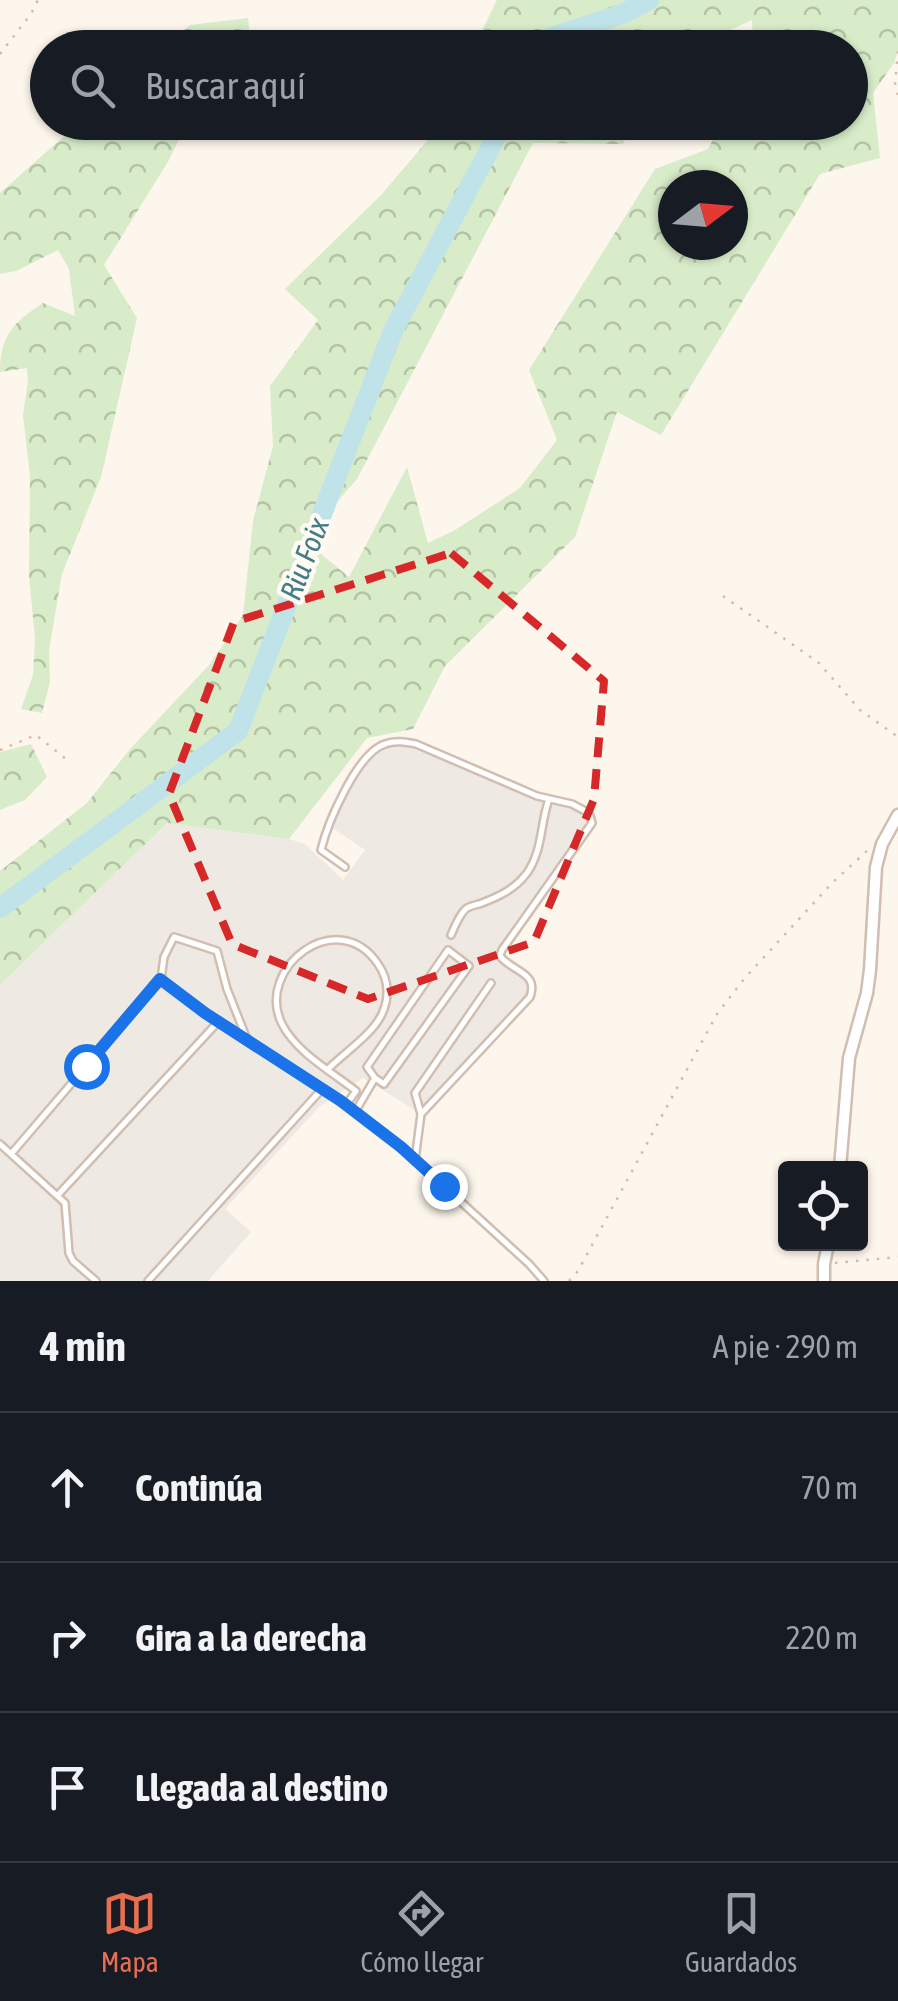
<!DOCTYPE html>
<html lang="es">
<meta charset="utf-8">
<style>
:root{--surface:#171b24;--page:#20242c;--text:#f1f3f6;--muted:#9ea1a6;--line:#363941;--accent:#e76f51}
body{margin:0;font-family:"Asap Condensed",sans-serif;background:var(--page);color:var(--text)}
.controls{position:absolute;right:30px;bottom:30px;display:grid;overflow:hidden;border-radius:10px;box-shadow:0 2px 8px #0004}
.controls button{width:90px;height:90px;display:grid;place-items:center;padding:0;border:0;border-bottom:2px solid var(--line);background:var(--surface);color:var(--text);font:50px sans-serif}
.compass{position:absolute;left:658px;top:170px;width:90px;height:90px;border-radius:50%;background:var(--surface);box-shadow:0 2px 8px #0004;rotate:74deg}
.stop{position:absolute;width:30px;height:30px;margin:-22px;border:8px solid #1a73e8;border-radius:50%;background:#fff}
.stop.end{background:#1a73e8;border-color:#fff;box-shadow:0 2px 10px #0008}
.list{margin:0;padding:0;list-style:none}
h2{display:flex;justify-content:space-between;align-items:center;height:130px;margin:0;padding:0 40px;font-size:42px}
h2 small{font-size:32px;font-weight:400;color:var(--muted)}
.list li{display:grid;grid-template-columns:65px 1fr auto;gap:30px;align-items:center;box-sizing:border-box;height:150px;padding:0 40px;border-top:2px solid var(--line)}
.list b{display:block;font-size:38px;white-space:nowrap}
.list em{font-size:32px;font-style:normal;color:var(--muted)}
.icon{flex:none;width:55px;height:55px;fill:none;stroke:currentColor;stroke-width:2;stroke-linecap:round;stroke-linejoin:round}
.map{position:relative;flex:none;width:898px;height:1281px;overflow:hidden}
.search{position:absolute;background:var(--surface);box-shadow:0 2px 8px #0004;left:30px;right:30px;top:30px;height:110px;display:flex;align-items:center;gap:25px;box-sizing:border-box;padding:0 35px;border-radius:55px;color:var(--muted);font-size:38px}
.sheet{height:580px;background:var(--surface)}
nav{display:flex;justify-content:space-around;align-items:center;box-sizing:border-box;height:140px;border-top:2px solid var(--line);background:var(--surface);font-size:28px;color:var(--muted)}
nav a{display:grid;justify-items:center;gap:5px}
nav .on{color:var(--accent)}
.map>svg:first-child{display:block}
.industrial{fill:#efe9e4}
.forest{fill:url(#forest-crowns);fill-rule:evenodd}
.lines{fill:none;stroke-linecap:round;stroke-linejoin:round}
.river{stroke:#bfe3e8;stroke-width:20}
.service-casing{stroke:#d1beb0;stroke-width:10}
.minor-casing{stroke:#d1beb0;stroke-width:15}
.path{stroke:#d9b8a5;stroke-width:2.5;stroke-dasharray:2.5 8;stroke-linecap:butt}
.service{stroke:#fff;stroke-width:5}
.minor{stroke:#fff;stroke-width:10}
.route{stroke:#1a73e8;stroke-width:12}
.marked{fill:none;stroke:#d62828;stroke-width:8;stroke-dasharray:20 12;stroke-linejoin:round}
.labels{text-anchor:middle;stroke-width:9;stroke-linejoin:round;paint-order:stroke}
.water-label{font-size:30px;font-style:italic;fill:#437c86;stroke:#fffaf3}
</style>
<div class="map">
<svg width="898" height="1281" viewBox="0 0 898 1281">
<defs>
<pattern id="forest-crowns" width="20" height="18" patternUnits="userSpaceOnUse" patternTransform="scale(2.5)"><rect width="20" height="18" fill="#d8ecc9"/><path d="M2 6a3 3 0 1 1 6 0M12 15a3 3 0 1 1 6 0" fill="none" stroke="#b4c2a5"/></pattern>
</defs>
<rect width="100%" height="100%" fill="#fdf6ec"/>
<!-- industrial -->
<path class="industrial" d="M382,744h34l121,52 47,14 8,13 -92,133 31,23 -1,18 -109,117 -58,-36 -43,28 -95,103 26,23 -43,49h-208v-296l167,-162 122,16 16,5 38,36 22,-30 -37,-25 30,-55z"/>
<!-- forest -->
<path class="forest" d="M497,0h401v51l-4,12 -21,30 7,65 -60,16 -159,261 -44,-23 -42,125 -130,129 -32,63 -46,9 -78,101 -122,-16 -167,162v-114l87,-68 43,-54 80,-85 33,-49 10,-94 20,-75 -3,-60 48,-66 -33,-31 96,-94 52,-61 6,-11h193l-9,21 -90,-1 -176,336 -53,61 45,37 58,-110 21,76 27,-13 65,-42 37,-48 -28,-70 126,-201 53,-20 14,-26 128,-1v-74l-97,-1 -1,-27 -59,27h-219zM733,185v60h-60v-60z
M248,18l3,29h-87l26,-22z
M80,122l107,1 -18,37 -65,105 33,53 -36,159 -39,97 -13,76 1,32 -8,31 -21,-4 12,-34 2,-36 -6,-63 1,-100 -7,-61 5,-34 -1,-13 -27,4c0,-37 14,-50 43,-69l32,13 -6,-47 -11,-19 -42,21 -16,3v-81z
M31,744l16,33 -22,23 -25,10v-58z"/>
<g class="lines">
<!-- river -->
<path class="river" d="M544,48l5,-10 73,-24 27,-14
M0,908l238,-177 155,-400 111,-209"/>
<!-- service casing -->
<g class="service-casing">
<path id="service" d="M345,867l-24,-17c7,-28 36,-97 64,-106 10,-4 21,-2 31,0l121,52 35,8 17,9 3,10 -90,127 -2,6c12,16 39,16 30,41l-109,117
M451,935c4,-9 9,-22 16,-27 5,-3 10,-3 15,-5 18,-7 33,-14 45,-30 16,-23 13,-49 22,-74
M248,1042l-21,-53 -10,-38 -43,-14 -10,20 -3,22c31,24 63,48 97,69l83,53 60,46 128,117 15,17
M328,1069c17,-17 44,-34 54,-55 8,-18 7,-34 -4,-50 -40,-60 -124,4 -96,60 14,28 50,48 74,67l-10,14
M355,1112l20,-34 9,6 85,-118 -21,-16 -81,117 8,11
M0,1144l65,59 4,50 4,8 23,20
M11,1154l150,-175
M415,1160l6,-46 -6,-21 76,-110
M57,1196l161,-174
M148,1281l174,-192"/>
</g>
<!-- minor casing -->
<g class="minor-casing">
<path id="minor" d="M840,1168l9,-110 18,-65 3,-23 6,-103 6,-23 16,-29
M824,1281v-17l4,-20"/>
</g>
<!-- path -->
<path class="path" d="M898,51l-3,32 3,12
M0,54l31,-40 7,-14
M723,596l96,67 41,47 38,27
M0,750l36,-15 35,28
M835,1263l63,-6
M569,1281l9,-10 139,-257 27,-35 88,-96 36,-33"/>
<!-- service -->
<use href="#service" class="service"/>
<!-- minor -->
<use href="#minor" class="minor"/>
</g>
<g class="lines">
<!-- route -->
<path class="route" d="M86,1066l74,-87 45,34 136,88 60,46 43,39"/>
</g>
<!-- marked area -->
<path class="marked" d="M451,553l153,128 -10,118 -60,143 -166,57 -136,-55 -63,-150 65,-172z"/>
<g class="labels">
<!-- water labels -->
<g class="water-label">
<text transform="translate(305 559) rotate(-69)" y="10">Riu Foix</text>
</g>
</g>
</svg>
<div class="controls">
<button><svg class="icon" aria-label="locate" viewBox="0 0 24 24"><circle cx="12" cy="12" r="6"/><path d="M12 2v4M12 18v4M2 12h4M18 12h4"/></svg></button>
</div>
<svg class="compass" viewBox="-18 -18 36 36"><path d="M0-13l5 13h-10z" fill="#e53935"/><path d="M0 13l5-13h-10z" fill="#9ea1a6"/></svg>
<div class="stop" style="left:86px;top:1066px"></div>
<div class="stop end" style="left:444px;top:1186px"></div>
<div class="search"><svg class="icon" aria-label="search" viewBox="0 0 24 24"><circle cx="10" cy="10" r="6"/><path d="M15 15l6 6"/></svg>Buscar aquí</div>
</div>
<section class="sheet">
<h2>4 min<small>A pie · 290 m</small></h2>
<ul class="list">
<li><svg class="icon" aria-label="ahead" viewBox="0 0 24 24"><path d="M12 20V5M6 11l6-6 6 6"/></svg><div><b>Continúa</b></div><em>70 m</em></li>
<li><svg class="icon" aria-label="right" viewBox="0 0 24 24"><path d="M7 20v-9h11M14 6l5 5-5 5"/></svg><div><b>Gira a la derecha</b></div><em>220 m</em></li>
<li><svg class="icon" aria-label="arrive" viewBox="0 0 24 24"><path d="M6 21V4h12l-3 4 3 4H6"/></svg><div><b>Llegada al destino</b></div></li>
</ul>
</section>
<nav>
<a class="on"><svg class="icon" aria-label="map" viewBox="0 0 24 24"><path d="M3 6l6-2 6 2 6-2v14l-6 2-6-2-6 2zM9 4v14M15 6v14"/></svg>Mapa</a>
<a><svg class="icon" aria-label="directions" viewBox="0 0 24 24"><path d="M12 3l9 9-9 9-9-9zM9 14v-3h6M13 9l2 2-2 2"/></svg>Cómo llegar</a>
<a><svg class="icon" aria-label="saved" viewBox="0 0 24 24"><path d="M7 4h10v16l-5-4-5 4z"/></svg>Guardados</a>
</nav>
